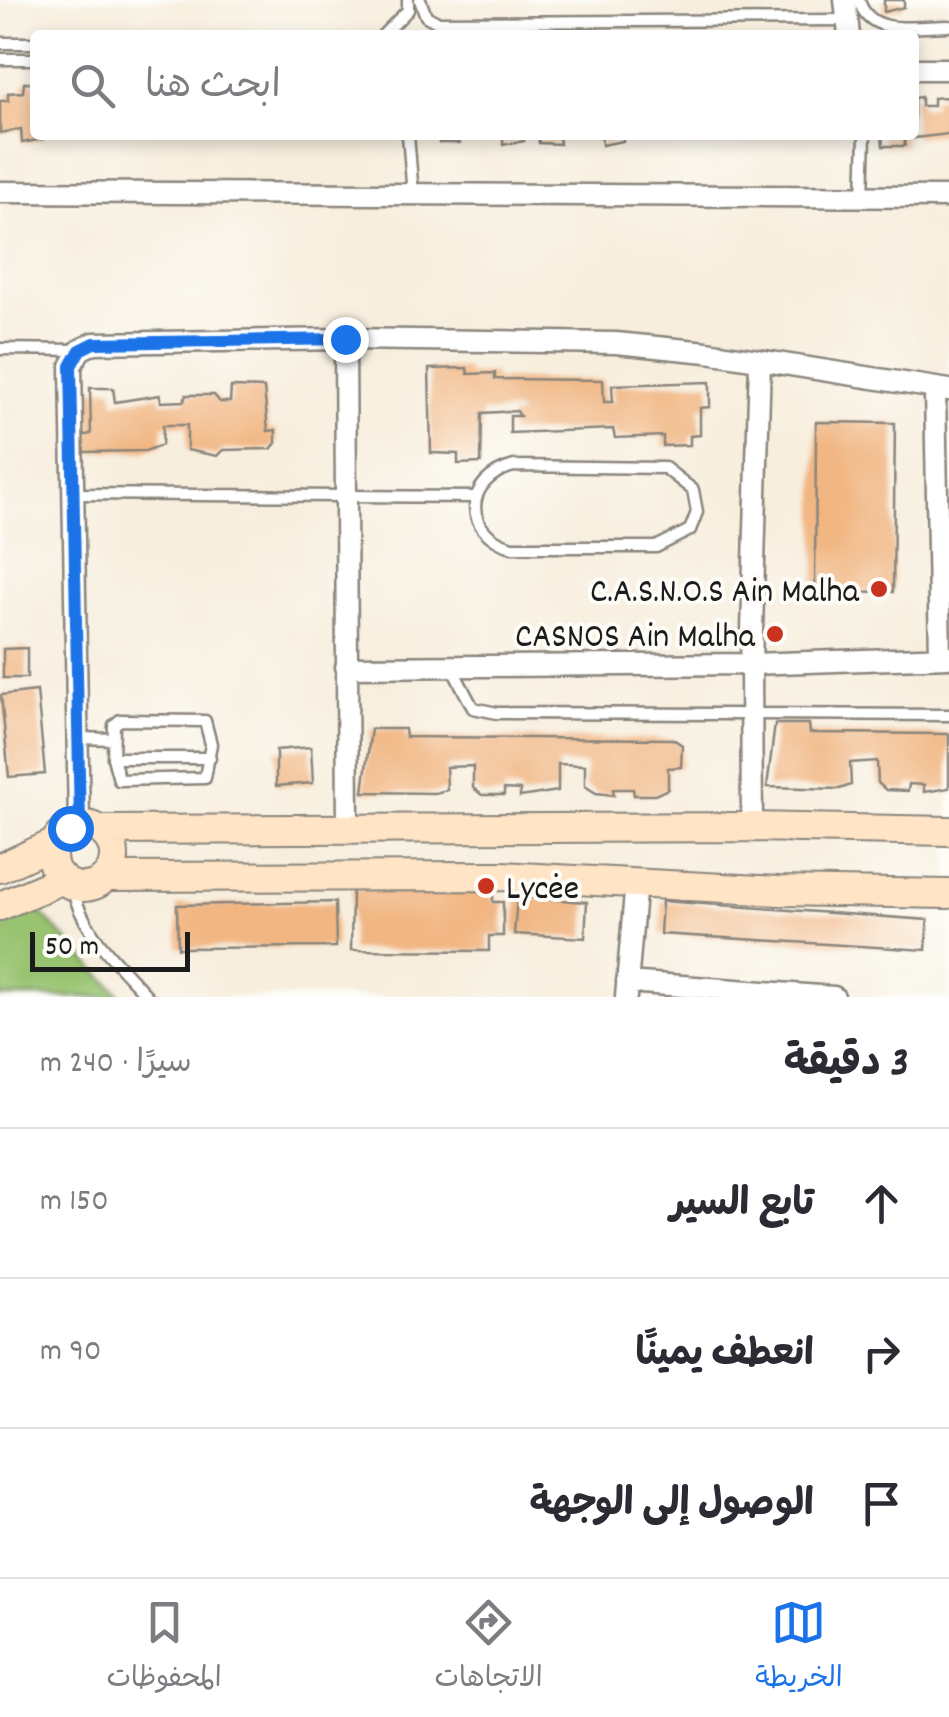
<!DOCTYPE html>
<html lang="ar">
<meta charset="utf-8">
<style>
:root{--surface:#fff;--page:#f7f7f7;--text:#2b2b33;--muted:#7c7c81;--line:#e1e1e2;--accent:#1a73e8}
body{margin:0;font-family:Dekko,"Playpen Sans Arabic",sans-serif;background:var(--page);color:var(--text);direction:rtl}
.scale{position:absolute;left:30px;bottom:25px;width:160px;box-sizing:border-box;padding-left:10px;border:5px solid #1c1c1c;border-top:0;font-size:28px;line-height:35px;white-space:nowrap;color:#1c1c1c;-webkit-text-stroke:8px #fdfcf7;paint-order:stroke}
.stop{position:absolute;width:30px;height:30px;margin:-22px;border:8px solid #1a73e8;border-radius:50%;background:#fff}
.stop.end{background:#1a73e8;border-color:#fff;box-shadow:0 2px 10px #0008}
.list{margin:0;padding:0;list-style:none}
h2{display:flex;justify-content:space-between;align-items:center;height:130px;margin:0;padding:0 40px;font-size:42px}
h2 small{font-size:32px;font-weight:400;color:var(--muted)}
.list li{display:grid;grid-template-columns:65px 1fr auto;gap:30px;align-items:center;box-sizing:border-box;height:150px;padding:0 40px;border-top:2px solid var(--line)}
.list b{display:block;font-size:38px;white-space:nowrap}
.list em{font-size:32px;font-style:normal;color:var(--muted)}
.icon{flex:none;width:55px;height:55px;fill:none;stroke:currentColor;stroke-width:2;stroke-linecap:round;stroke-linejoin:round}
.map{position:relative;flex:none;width:949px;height:997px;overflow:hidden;direction:ltr}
.search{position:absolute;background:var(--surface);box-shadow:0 5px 15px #0003;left:30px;right:30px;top:30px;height:110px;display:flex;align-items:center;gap:25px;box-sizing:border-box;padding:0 35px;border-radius:10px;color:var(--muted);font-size:38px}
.sheet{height:580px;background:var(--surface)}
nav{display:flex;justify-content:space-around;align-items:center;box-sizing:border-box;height:140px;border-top:2px solid var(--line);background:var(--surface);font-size:28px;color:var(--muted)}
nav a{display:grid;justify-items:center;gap:5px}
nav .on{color:var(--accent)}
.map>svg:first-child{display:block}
.green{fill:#98c370;stroke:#5a7046;stroke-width:2.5}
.building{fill:#f1b682}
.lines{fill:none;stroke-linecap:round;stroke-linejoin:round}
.lane-casing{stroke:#8a857c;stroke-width:15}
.street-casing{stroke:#8a857c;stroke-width:25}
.secondary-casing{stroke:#8a857c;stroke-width:32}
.lane{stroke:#fff;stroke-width:10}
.street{stroke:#fff;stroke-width:20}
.secondary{stroke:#ffe4c6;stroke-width:28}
.route{stroke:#1a73e8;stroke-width:12}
.poi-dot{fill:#c8321e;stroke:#fdfcf7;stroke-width:4}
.labels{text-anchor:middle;stroke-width:8;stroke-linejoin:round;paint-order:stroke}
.poi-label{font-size:35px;fill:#1c1c1c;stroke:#fdfcf7;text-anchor:end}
</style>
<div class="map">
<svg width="949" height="997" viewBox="0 0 949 997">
<rect width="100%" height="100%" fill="#fdfcf7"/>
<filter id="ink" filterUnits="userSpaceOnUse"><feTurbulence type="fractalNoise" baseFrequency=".01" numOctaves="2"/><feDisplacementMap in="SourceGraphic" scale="20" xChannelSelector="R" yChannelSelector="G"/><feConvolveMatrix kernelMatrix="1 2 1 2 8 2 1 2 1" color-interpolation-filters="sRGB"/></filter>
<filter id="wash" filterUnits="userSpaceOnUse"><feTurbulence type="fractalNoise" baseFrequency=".0048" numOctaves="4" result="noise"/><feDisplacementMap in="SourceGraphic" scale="40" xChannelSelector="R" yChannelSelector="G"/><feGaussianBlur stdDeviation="2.25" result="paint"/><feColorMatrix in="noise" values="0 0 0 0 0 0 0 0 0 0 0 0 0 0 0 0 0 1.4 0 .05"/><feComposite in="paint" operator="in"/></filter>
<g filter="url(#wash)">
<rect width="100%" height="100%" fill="#f7eedd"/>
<!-- green -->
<path class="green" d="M31,903l91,94h-122v-78z"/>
<g id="blocks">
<!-- building -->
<path class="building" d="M884,0h20v7l-20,5z
M35,82v53h8v4l-21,4 -1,-14 -21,4v-32h8v-8l15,-1 1,-9z
M921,97v9h12v-8l16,-1v37l-35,4v-40z
M438,135h22v8h-21z
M503,135h21v6l-21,4z
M538,135h21l1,9 -21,-1z
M601,135h22v6l-21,4z
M882,135h22l1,11h-22z
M467,368l1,6 27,-1v6l108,1 1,22h9l-1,-17 98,-3v25l-10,1v27l-10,1v9l-27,1v-10l-48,2 -2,-9 -103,4v-17h10l-3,-5 -35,2 -1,50 -23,1v-10l-27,-1 -2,-84z
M231,387l33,1 4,43 8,-1v13l-5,6 -48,1 -6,6 -30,-6v-25h-24l-1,20 -17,6 -64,1v-16l10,-2 -1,-46h23l2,14 45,-7 1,7 23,-1 2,-6h28l6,7h10z
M816,422l79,1 -2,169 -78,-1z
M27,648v30h-24v-29z
M37,691l8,83 -36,3 -8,-82z
M775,724h34l1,9 139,1v54l-25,4v-7l-15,-1 -1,7 -22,-1 -8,-7 -1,-22 -27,2 1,22 -11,4 -73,-2z
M371,729h34l1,8 267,2 9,6 -1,22 -13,1v21l-13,6h-21l-1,-6h-20l1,6 -18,-2 -11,-7v-21l-27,-1v27l-38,6v-7l-16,-1v6h-22l-9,-7v-22l-27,1 1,23 -12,3 -72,-1z
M311,747l2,36 -37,3v-36z
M352,888l141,2v12h10v34h-14v15l-138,-1z
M517,897l70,5 -2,36 -71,-4z
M662,901l266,19 -2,30 -266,-16z
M335,902l1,45 -158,1 -1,-43z"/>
</g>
</g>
<g filter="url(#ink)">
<use href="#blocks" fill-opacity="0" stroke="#8a857c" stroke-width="2.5"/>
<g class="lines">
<!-- lane casing -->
<g class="lane-casing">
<path id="lane" d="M420,0l6,16 11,6 409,-2
M859,0c10,38 59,26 90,26
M383,35l25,-25v-10
M0,43h35
M0,59h35
M408,135l5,60
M863,196l2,-61
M0,349l79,1
M514,466l151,2 28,22 4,22 -7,18 -34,17h-144c-50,-14 -49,-68 2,-81z
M74,494l402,3
M452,668l21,40 24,5 452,2
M120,720l85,1 6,23 -6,34 -86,2 -6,-22 1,-33z
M79,738l33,1
M113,758h97
M72,885c8,46 46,78 76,112"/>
</g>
<!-- street casing -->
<g class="street-casing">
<path id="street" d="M845,0l4,35
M914,69h35
M0,192l949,5
M345,339l3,489
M935,390l5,267
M346,667l405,-3 198,-7
M79,825l-8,-459 9,-16 14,-7 251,-4 271,4 91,9 242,38
M752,827l-1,-163 9,-303
M627,982l207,15
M626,997l10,-116"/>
</g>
<!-- secondary casing -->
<g class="secondary-casing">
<path id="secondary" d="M52 856a31 31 0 1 1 62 0a31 31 0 1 1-62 0Z
M100,830l652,-3 197,4
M0,868l55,-25
M106,877l396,-1 277,15 170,3
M0,906l63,-27"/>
</g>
<!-- lane -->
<use href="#lane" class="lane"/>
<!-- street -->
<use href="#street" class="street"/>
<!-- secondary -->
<use href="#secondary" class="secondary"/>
</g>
</g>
<g class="lines" filter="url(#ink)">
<!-- route -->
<path class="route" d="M70,828l10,-2 -9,-460 9,-16 14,-7 251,-4"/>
</g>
<!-- markers -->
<g class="poi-dot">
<circle cx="879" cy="589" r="10"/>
<circle cx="775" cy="634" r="10"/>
<circle cx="486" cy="886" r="10"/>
</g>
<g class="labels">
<!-- poi labels -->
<g class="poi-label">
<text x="859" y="601">C.A.S.N.O.S Ain Malha</text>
<text x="755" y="646">CASNOS Ain Malha</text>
<text x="506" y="898" text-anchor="start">Lycėe</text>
</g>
</g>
</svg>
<div class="scale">50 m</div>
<div class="stop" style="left:70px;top:828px"></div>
<div class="stop end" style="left:345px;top:339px"></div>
<div class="search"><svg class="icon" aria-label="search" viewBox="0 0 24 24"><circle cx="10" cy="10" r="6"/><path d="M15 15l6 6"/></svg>ابحث هنا</div>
</div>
<section class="sheet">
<h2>3 دقيقة<small>سيرًا · 240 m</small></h2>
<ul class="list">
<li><svg class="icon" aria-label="ahead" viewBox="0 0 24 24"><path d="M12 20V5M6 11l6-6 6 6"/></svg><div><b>تابع السير</b></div><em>150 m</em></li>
<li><svg class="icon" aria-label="right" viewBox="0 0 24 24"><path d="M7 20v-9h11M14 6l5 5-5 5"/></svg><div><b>انعطف يمينًا</b></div><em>90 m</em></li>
<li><svg class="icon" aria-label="arrive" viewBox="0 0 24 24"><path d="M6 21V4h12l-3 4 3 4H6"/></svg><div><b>الوصول إلى الوجهة</b></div></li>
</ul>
</section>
<nav>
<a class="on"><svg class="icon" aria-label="map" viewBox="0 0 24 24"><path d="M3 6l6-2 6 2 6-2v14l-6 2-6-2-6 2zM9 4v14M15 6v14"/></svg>الخريطة</a>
<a><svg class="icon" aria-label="directions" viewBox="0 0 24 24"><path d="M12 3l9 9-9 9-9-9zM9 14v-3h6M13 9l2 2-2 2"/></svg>الاتجاهات</a>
<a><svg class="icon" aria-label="saved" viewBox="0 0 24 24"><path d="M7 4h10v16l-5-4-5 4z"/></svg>المحفوظات</a>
</nav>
